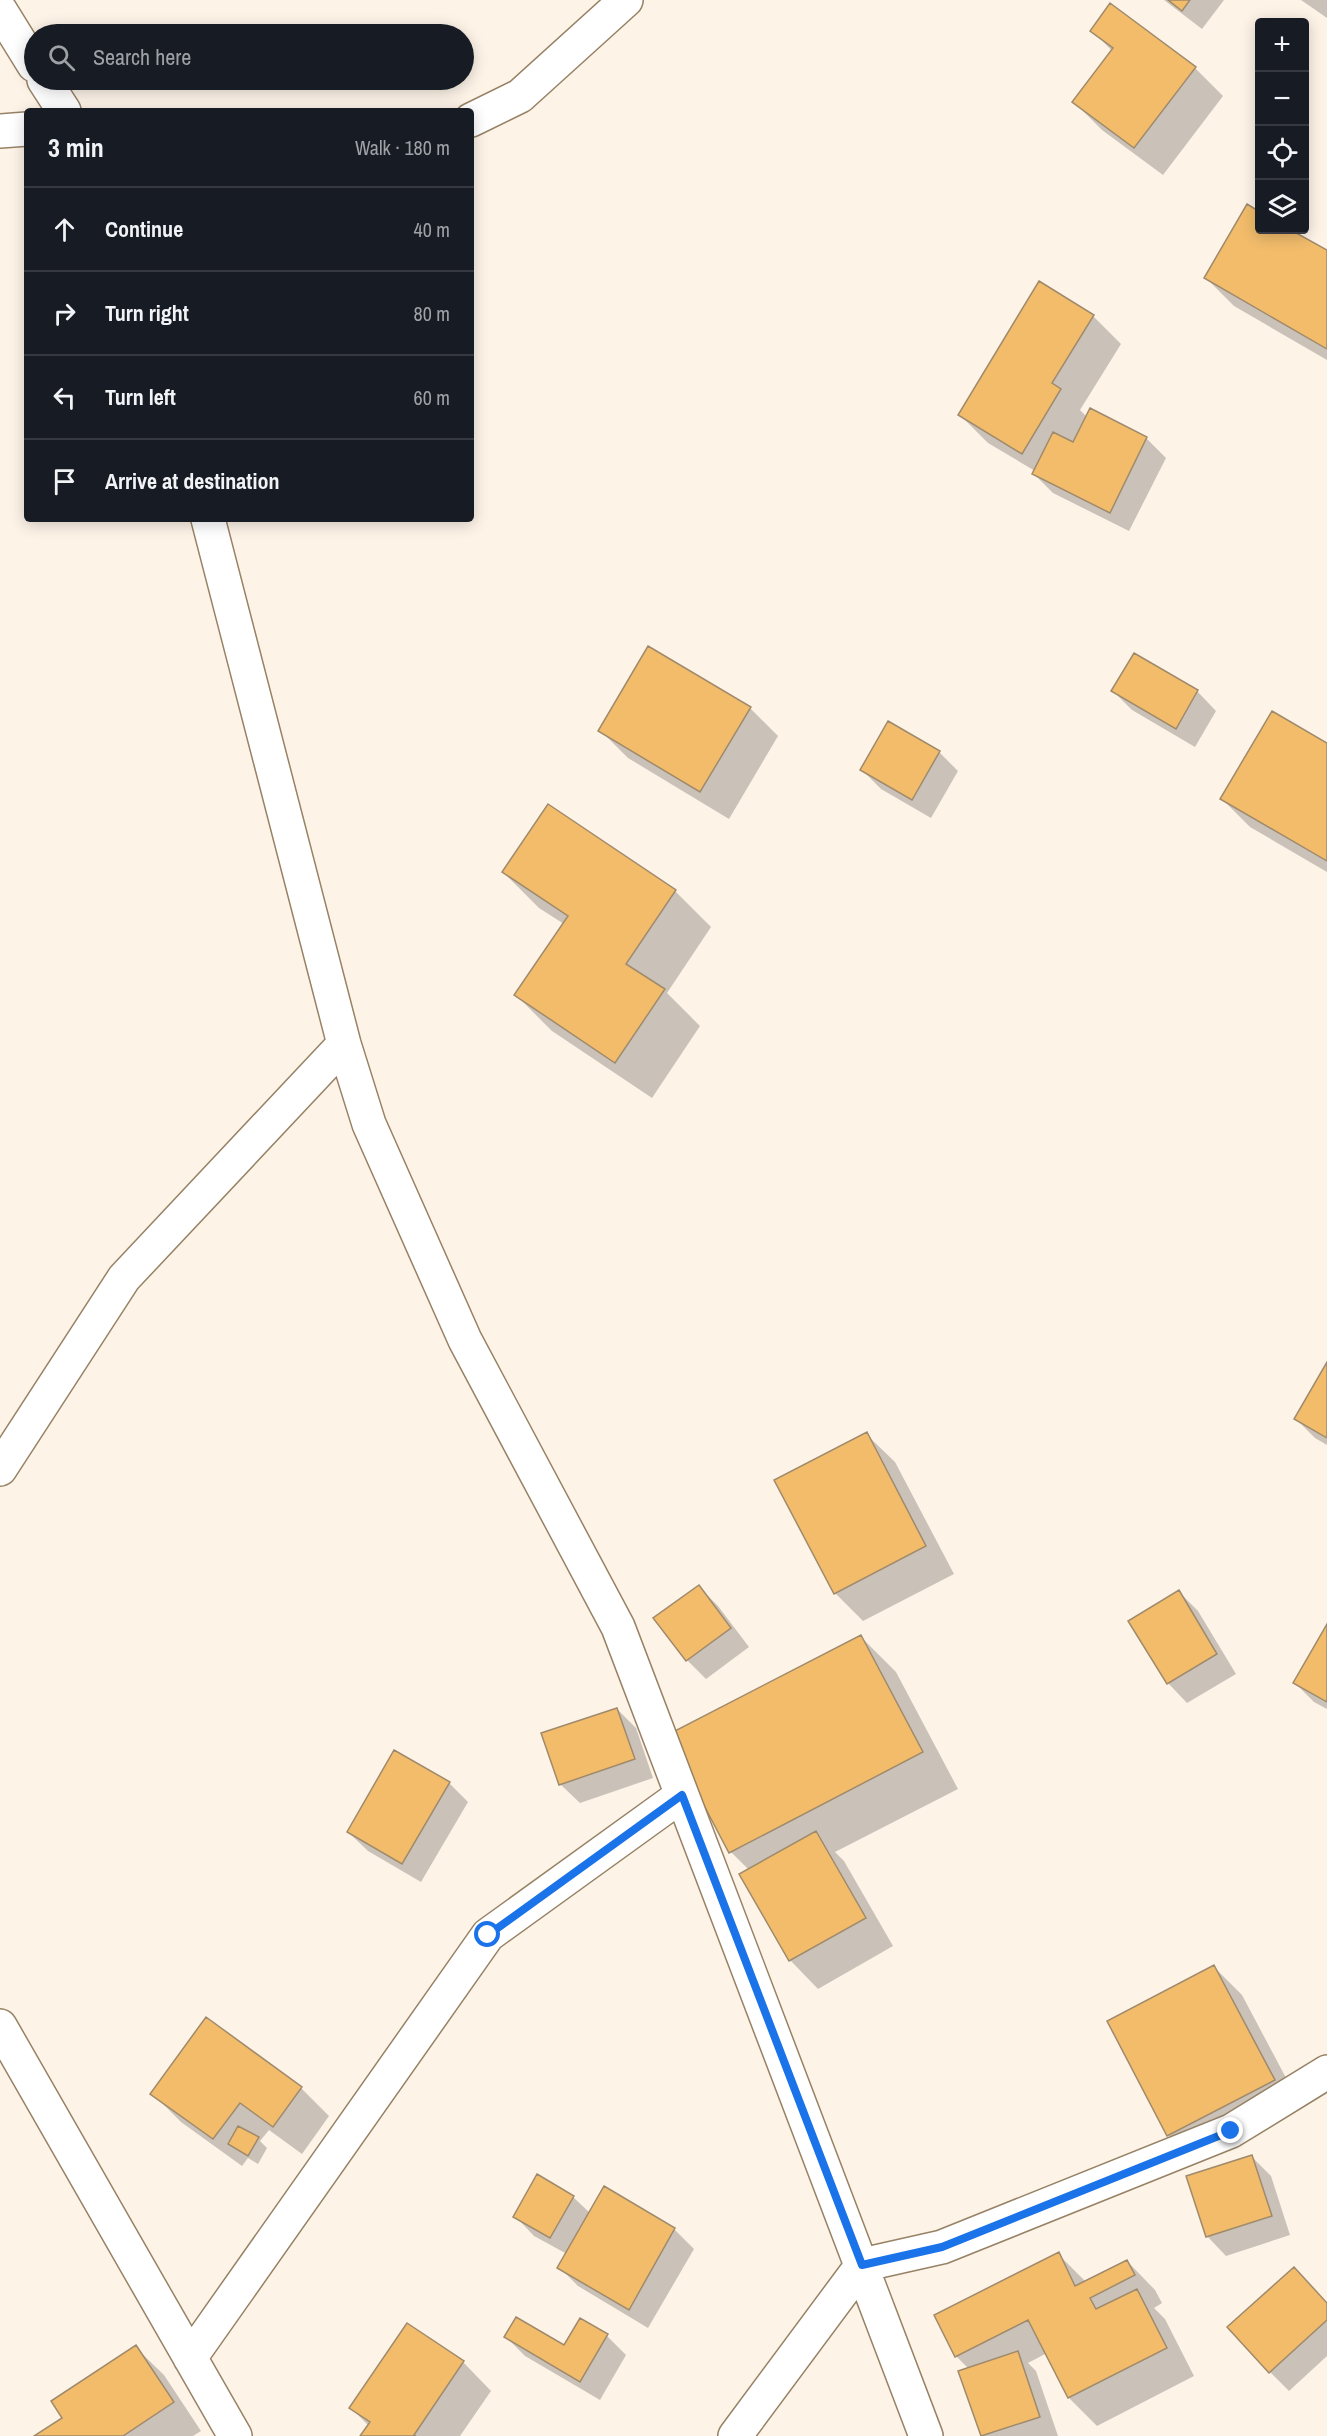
<!DOCTYPE html>
<meta charset="utf-8">
<style>
:root{--surface:#171b24;--page:#20242c;--text:#f1f3f6;--muted:#9ea1a6;--line:#363941}
body{margin:0;font-family:"Archivo Narrow",sans-serif;background:var(--page);color:var(--text)}
.controls{position:absolute;right:18px;top:18px;display:grid;overflow:hidden;border-radius:6px;box-shadow:0 3px 15px #0003}
.controls button{width:54px;height:54px;display:grid;place-items:center;padding:0;border:0;border-bottom:2px solid var(--line);background:var(--surface);color:var(--text);font:30px sans-serif}
.stop{position:absolute;width:18px;height:18px;margin:-14px;border:4px solid #1a73e8;border-radius:50%;background:#fff}
.stop.end{background:#1a73e8;border-color:#fff;box-shadow:0 2px 6px #0008}
.list{margin:0;padding:0;list-style:none}
h2{display:flex;justify-content:space-between;align-items:center;height:78px;margin:0;padding:0 24px;font-size:26px}
h2 small{font-size:20px;font-weight:400;color:var(--muted)}
.list li{display:grid;grid-template-columns:39px 1fr auto;gap:18px;align-items:center;box-sizing:border-box;height:84px;padding:0 24px;border-top:2px solid var(--line)}
.list b{display:block;font-size:22px;white-space:nowrap}
.list em{font-size:20px;font-style:normal;color:var(--muted)}
.icon{flex:none;width:33px;height:33px;fill:none;stroke:currentColor;stroke-width:2;stroke-linecap:round;stroke-linejoin:round}
.map{position:relative;flex:none;width:1327px;height:2436px;overflow:hidden}
.search{position:absolute;background:var(--surface);box-shadow:0 3px 15px #0003;left:24px;top:24px;width:450px;height:66px;display:flex;align-items:center;gap:15px;box-sizing:border-box;padding:0 21px;border-radius:33px;color:var(--muted);font-size:22px}
.panel{position:absolute;background:var(--surface);box-shadow:0 3px 15px #0003;left:24px;top:108px;width:450px;height:414px;border-radius:6px}
.map>svg:first-child{display:block}
.shadow{fill:#0003}
.building{fill:#f2bc6b;stroke:#9f8a6c;stroke-width:1.5}
.lines{fill:none;stroke-linecap:round;stroke-linejoin:round}
.street-casing{stroke:#978265;stroke-width:36}
.street{stroke:#fff;stroke-width:33}
.route{stroke:#1a73e8;stroke-width:8}
</style>
<div class="map">
<svg width="1327" height="2436" viewBox="0 0 1327 2436">
<rect width="100%" height="100%" fill="#fdf3e7"/>
<!-- shadow -->
<path class="shadow" d="M1164,0h60l-22,29z
M1301,0h26v18z
M1092,30l103,38 28,28 -60,79 -61,-45 -28,-28 38,-51z
M1260,230h28l39,22v108l-93,-54 -28,-28z
M1093,316l28,28 -41,66 7,7 3,-7 56,28 20,20 -37,73 -76,-38 -19,-19 1,-3 -47,-28 -28,-28z
M1134,655l63,36 19,20 -21,36 -63,-37 -19,-19z
M750,708l28,28 -49,83 -101,-61 -28,-28z
M1327,745v127l-77,-45 -28,-28z
M939,752l19,19 -27,47 -50,-29 -19,-19z
M503,872l172,19 36,36 -44,66 33,33 -48,72 -100,-67 -36,-36 48,-71 -25,-16z
M1327,1365v80l-12,-7 -19,-19z
M866,1434l29,28 59,112 -91,47 -28,-28z
M699,1587l19,19 31,41 -43,32 -19,-19z
M1179,1592l19,19 38,63 -49,29 -19,-20 -38,-62z
M1327,1627v82l-13,-7 -19,-19z
M860,1636l36,36 62,117 -123,63 9,9 49,85 -75,43 -28,-29 -49,-86 8,-4 -18,-18z
M617,1709l19,19 17,50 -73,25 -20,-19z
M449,1783l19,19 -47,80 -53,-31 -20,-19z
M1214,1967l28,28 60,113 -105,55 -28,-28z
M206,2019l95,69 28,28 -27,38 -33,-24 -9,11 7,7 -9,16 -10,-6 -6,8 -61,-44 -29,-29z
M1252,2157l19,19 19,59 -64,21 -19,-20z
M604,2188l71,42 19,19 -46,79 -70,-42 -19,-19 8,-13 -33,-18 -19,-20 58,-19 17,16z
M1058,2254l28,28 41,-21 28,29 7,13 -8,5 11,11 29,57 -97,50 -28,-28 -22,-45 -19,10 8,8 22,65h-75l-23,-64 9,-3 -13,-13 -20,-40z
M1327,2304v52l-38,35 -19,-19z
M607,2336l19,19 -26,45 -75,-44 -19,-19 58,10z
M135,2347l29,28 37,56 -8,5h-157l28,-18z
M463,2362l28,29 -31,45h-98l7,-10 -18,-18z"/>
<!-- building -->
<path class="building" d="M1168,0h22l-8,11z
M1110,3l86,64 -62,81 -62,-46 41,-54 -23,-17z
M1247,204l13,8v18h31l36,20v99l-123,-71z
M1039,281l55,34 -42,68 9,6 -39,65 -64,-39z
M1090,408l57,29 -37,76 -78,-39 21,-42 20,10z
M648,646l103,61 -51,85 -102,-61z
M1134,653l64,37 -22,39 -65,-38z
M1272,711l55,32v118l-107,-62z
M888,721l52,30 -28,49 -52,-30z
M548,804l128,86 -50,74 39,25 -50,74 -101,-68 54,-79 -66,-44z
M1327,1362v76l-33,-19z
M867,1432l59,114 -92,48 -60,-114z
M699,1585l32,43 -45,33 -33,-43z
M1179,1590l38,64 -50,30 -39,-63z
M1327,1624v78l-34,-19z
M861,1635l62,117 -194,101 -62,-118z
M617,1708l18,51 -76,26 -18,-52z
M394,1750l56,32 -48,82 -55,-32z
M816,1831l50,87 -77,43 -50,-87z
M1214,1965l61,115 -108,56 -60,-115z
M206,2017l96,70 -29,40 -33,-24 -27,36 -63,-45z
M238,2126l21,11 -11,19 -20,-12z
M1252,2155l20,61 -66,21 -20,-61z
M537,2174l37,22 -24,42 -37,-21z
M604,2186l71,42 -46,82 -72,-42z
M1059,2252l16,34 52,-26 8,15 -45,23 6,11 41,-20 30,59 -99,50 -40,-78 -73,37 -21,-42z
M1294,2267l33,36v17l-58,53 -42,-46z
M516,2317l48,28 16,-27 28,16 -28,48 -76,-45z
M407,2323l57,38 -50,74 2,1h-56l10,-14 -21,-14z
M136,2345l38,57 -51,34h-89l28,-18 -11,-17z
M1018,2351l22,66 -59,19 -23,-65z"/>
<g class="lines">
<!-- street casing -->
<g class="street-casing">
<path id="street" d="M0,10l34,55
M44,80l20,31
M471,120l49,-24 106,-96
M0,131l27,-2
M208,519l136,525 25,80 96,216 153,287 308,809
M0,1469l124,-191 220,-234
M0,2026l235,410
M190,2358l298,-423 194,-140
M735,2436l127,-171 80,-18 289,-116 96,-59"/>
</g>
<!-- street -->
<use href="#street" class="street"/>
</g>
<g class="lines">
<!-- route -->
<path class="route" d="M488,1935l194,-140 180,470 80,-18 289,-116"/>
</g>
</svg>
<div class="controls">
<button>+</button>
<button>−</button>
<button><svg class="icon" aria-label="locate" viewBox="0 0 24 24"><circle cx="12" cy="12" r="6"/><path d="M12 2v4M12 18v4M2 12h4M18 12h4"/></svg></button>
<button><svg class="icon" aria-label="layers" viewBox="0 0 24 24"><path d="M12 4l9 5-9 5-9-5zM3 14l9 5 9-5"/></svg></button>
</div>
<div class="stop" style="left:488px;top:1935px"></div>
<div class="stop end" style="left:1231px;top:2131px"></div>
<div class="search"><svg class="icon" aria-label="search" viewBox="0 0 24 24"><circle cx="10" cy="10" r="6"/><path d="M15 15l6 6"/></svg>Search here</div>
<section class="panel">
<h2>3 min<small>Walk · 180 m</small></h2>
<ul class="list">
<li><svg class="icon" aria-label="ahead" viewBox="0 0 24 24"><path d="M12 20V5M6 11l6-6 6 6"/></svg><div><b>Continue</b></div><em>40 m</em></li>
<li><svg class="icon" aria-label="right" viewBox="0 0 24 24"><path d="M7 20v-9h11M14 6l5 5-5 5"/></svg><div><b>Turn right</b></div><em>80 m</em></li>
<li><svg class="icon" aria-label="left" viewBox="0 0 24 24"><path d="M17 20v-9H6M10 6l-5 5 5 5"/></svg><div><b>Turn left</b></div><em>60 m</em></li>
<li><svg class="icon" aria-label="arrive" viewBox="0 0 24 24"><path d="M6 21V4h12l-3 4 3 4H6"/></svg><div><b>Arrive at destination</b></div></li>
</ul>
</section>
</div>
